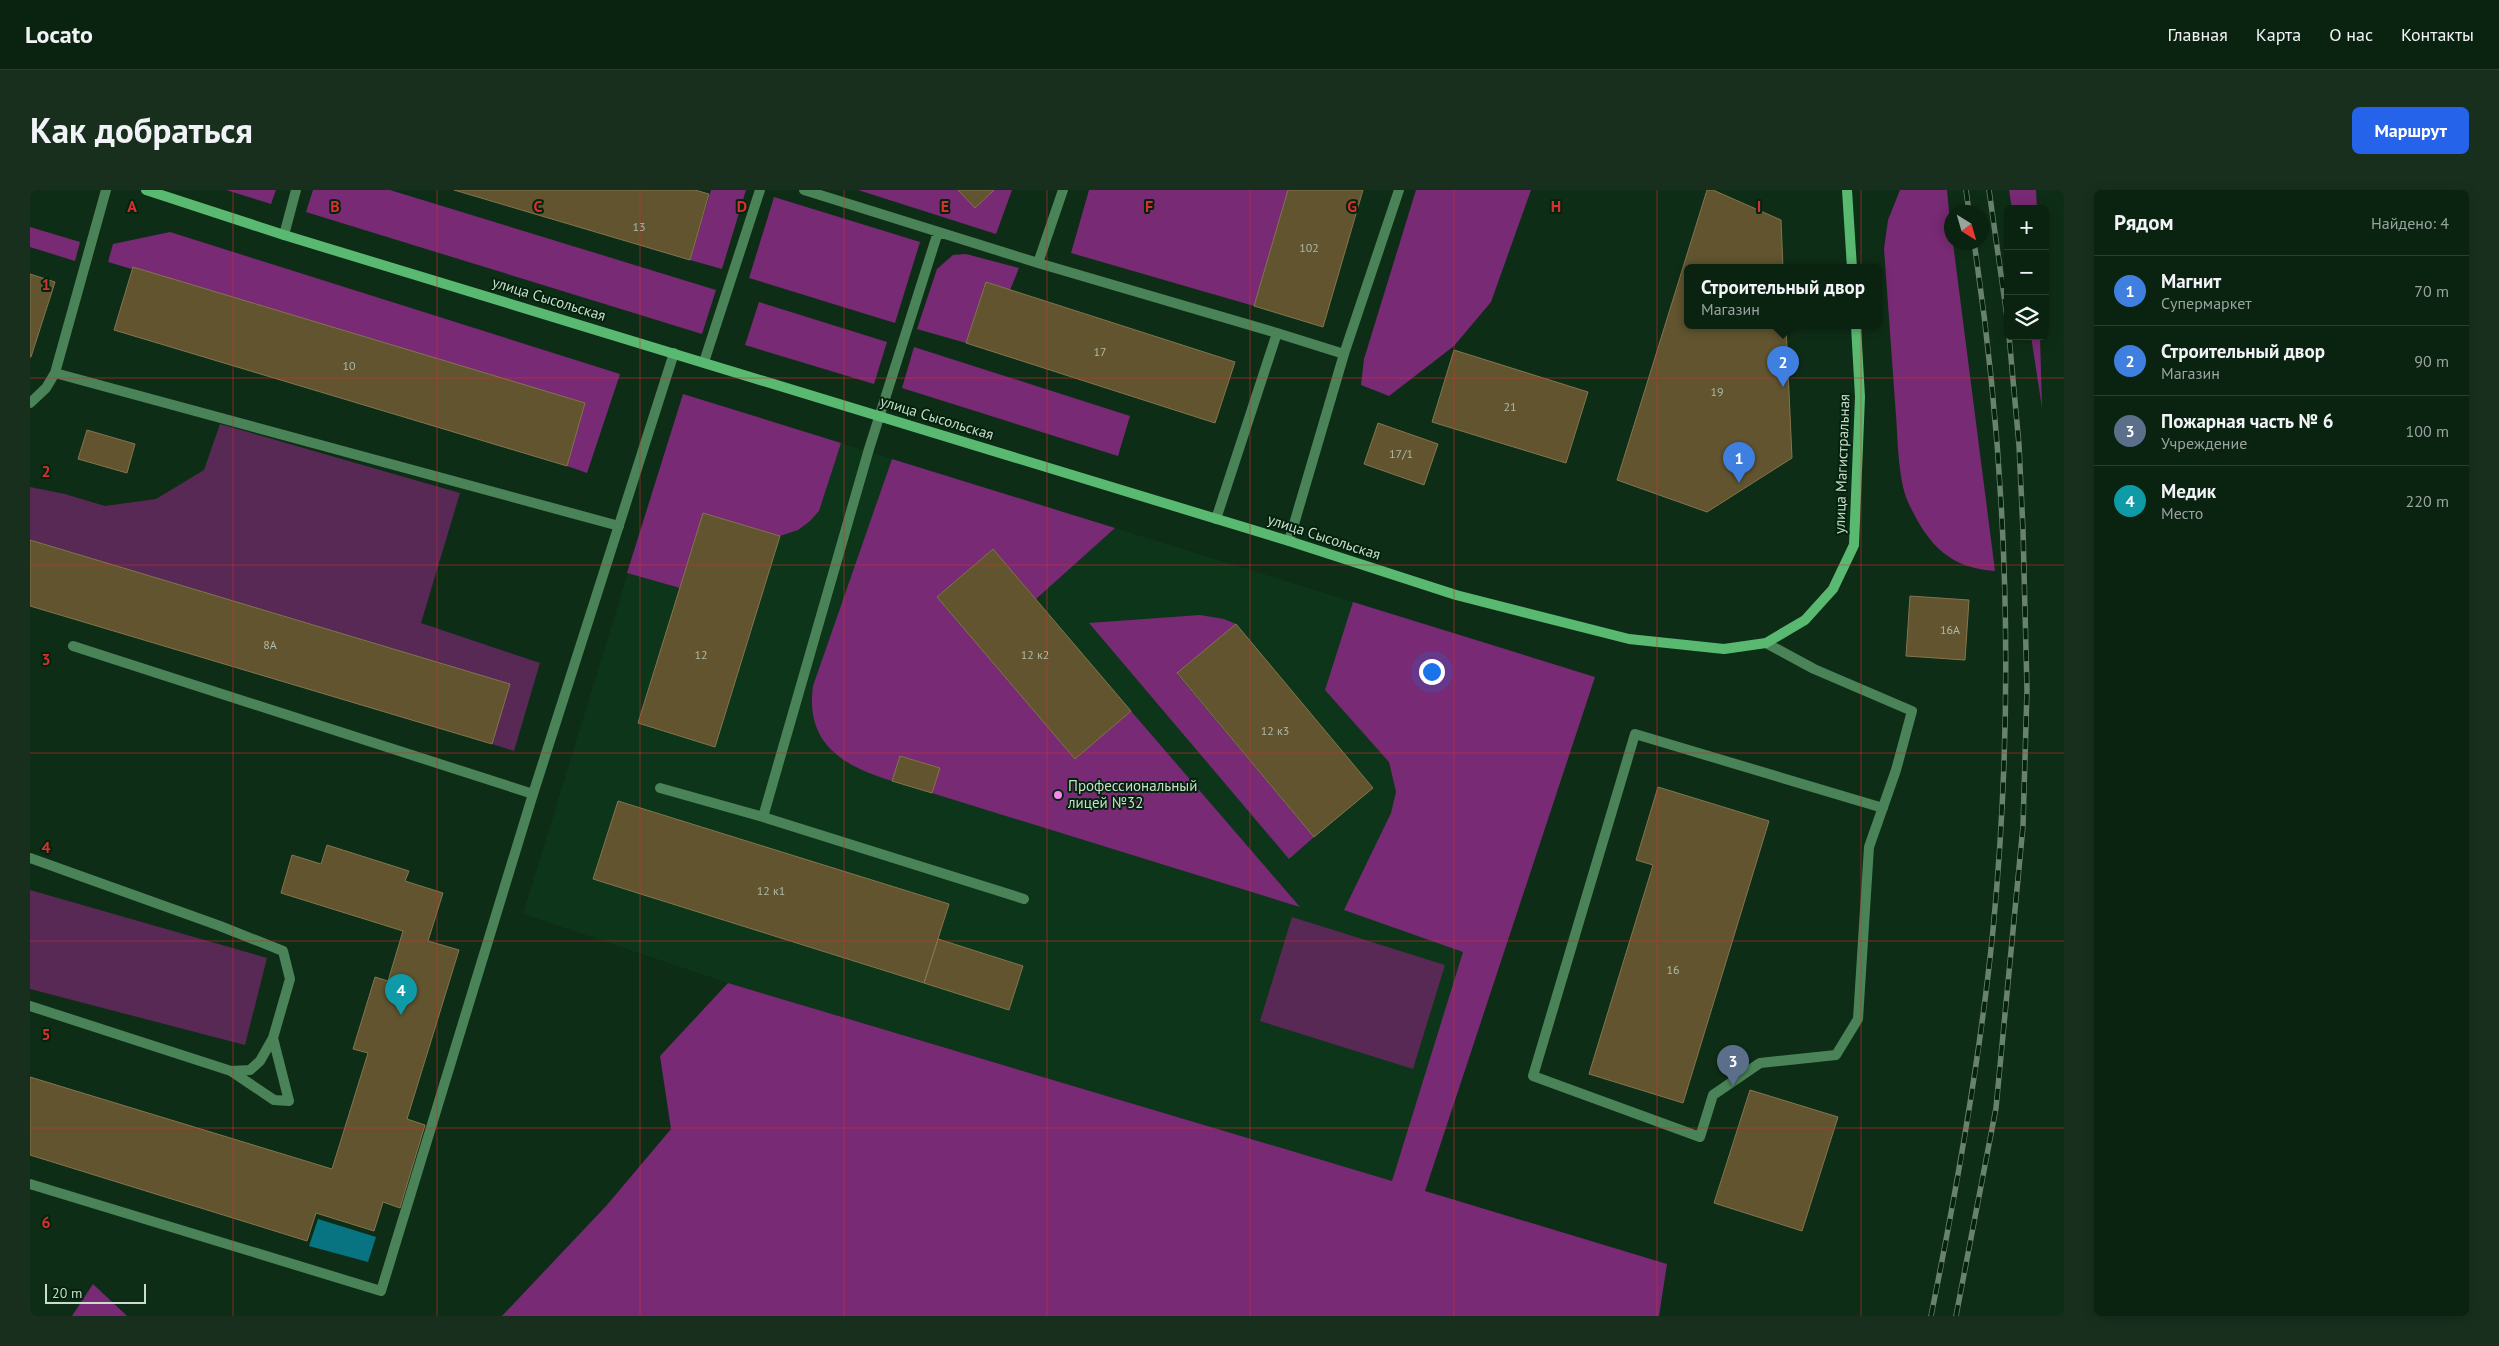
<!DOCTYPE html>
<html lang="ru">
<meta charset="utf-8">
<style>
:root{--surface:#0a2210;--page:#182f1e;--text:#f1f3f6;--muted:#99a49f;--line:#2a3f30;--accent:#2563eb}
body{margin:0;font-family:"PT Sans",sans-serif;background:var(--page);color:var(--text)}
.controls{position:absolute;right:15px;top:15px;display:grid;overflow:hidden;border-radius:8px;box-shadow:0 2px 12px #0003}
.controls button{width:45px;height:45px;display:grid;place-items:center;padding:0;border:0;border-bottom:1px solid var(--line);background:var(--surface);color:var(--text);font:25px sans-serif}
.compass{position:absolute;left:1914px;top:15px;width:45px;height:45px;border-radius:50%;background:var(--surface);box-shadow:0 2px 12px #0003;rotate:143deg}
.scale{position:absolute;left:15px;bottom:12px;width:101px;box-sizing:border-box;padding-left:5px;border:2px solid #cadccd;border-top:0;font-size:14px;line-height:18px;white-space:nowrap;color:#cadccd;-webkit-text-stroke:4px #04230d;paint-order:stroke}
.you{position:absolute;left:1401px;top:481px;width:18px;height:18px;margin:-12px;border:4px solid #fff;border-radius:50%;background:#1a73e8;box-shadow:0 0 0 8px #1a73e833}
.badge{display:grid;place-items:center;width:32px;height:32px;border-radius:50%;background:var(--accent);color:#fff;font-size:16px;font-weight:700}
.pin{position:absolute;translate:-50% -41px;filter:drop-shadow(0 1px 2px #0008)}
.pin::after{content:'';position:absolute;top:26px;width:18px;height:15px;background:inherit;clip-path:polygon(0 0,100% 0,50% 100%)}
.popup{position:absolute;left:1654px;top:74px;width:198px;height:65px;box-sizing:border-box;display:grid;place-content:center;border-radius:8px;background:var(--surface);filter:drop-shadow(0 1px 4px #0005);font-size:16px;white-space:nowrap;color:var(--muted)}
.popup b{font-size:19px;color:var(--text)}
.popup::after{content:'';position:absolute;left:50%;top:100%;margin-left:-10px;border:10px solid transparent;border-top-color:var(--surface)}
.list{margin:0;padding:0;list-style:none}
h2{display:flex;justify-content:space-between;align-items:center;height:65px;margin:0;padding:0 20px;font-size:21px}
h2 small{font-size:16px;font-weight:400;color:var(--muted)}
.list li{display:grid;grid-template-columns:32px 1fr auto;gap:15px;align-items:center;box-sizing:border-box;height:70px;padding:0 20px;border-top:1px solid var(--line)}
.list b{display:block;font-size:19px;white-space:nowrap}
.list p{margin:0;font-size:16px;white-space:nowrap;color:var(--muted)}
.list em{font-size:16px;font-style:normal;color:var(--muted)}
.icon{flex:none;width:28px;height:28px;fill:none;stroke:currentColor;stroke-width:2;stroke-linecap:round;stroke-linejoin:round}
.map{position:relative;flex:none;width:2034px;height:1126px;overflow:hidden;border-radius:8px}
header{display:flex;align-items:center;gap:30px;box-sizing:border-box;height:70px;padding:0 25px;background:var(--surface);border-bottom:1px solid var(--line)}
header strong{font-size:24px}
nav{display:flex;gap:28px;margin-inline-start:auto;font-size:18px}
.intro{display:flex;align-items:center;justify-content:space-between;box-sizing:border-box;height:120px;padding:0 30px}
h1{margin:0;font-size:35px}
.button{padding:12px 22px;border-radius:8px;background:var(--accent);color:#fff;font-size:18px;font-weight:700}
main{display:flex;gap:30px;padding:0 30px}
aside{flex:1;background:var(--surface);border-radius:8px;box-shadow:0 2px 12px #0003}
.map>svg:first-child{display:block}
.built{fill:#0d3519}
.green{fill:#572954}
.forest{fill:#782a74}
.water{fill:#087381}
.building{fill:#61542f;stroke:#83754f}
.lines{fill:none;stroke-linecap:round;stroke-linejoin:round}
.service{stroke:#4a8357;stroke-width:10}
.minor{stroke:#4a8357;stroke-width:10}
.secondary{stroke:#59b971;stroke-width:10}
.rail-casing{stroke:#69826f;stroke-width:5.5}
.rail{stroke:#04230d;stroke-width:4;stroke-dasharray:11;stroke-linecap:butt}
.grid{fill:none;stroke:#d53130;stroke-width:1;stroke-opacity:0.55}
.poi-dot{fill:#f689ee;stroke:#04230d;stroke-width:2}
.labels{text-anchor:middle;stroke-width:4;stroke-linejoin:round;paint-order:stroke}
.number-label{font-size:12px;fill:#b0baa6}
.street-label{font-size:15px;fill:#cadccd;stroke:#04230d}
.poi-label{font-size:15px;fill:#cadccd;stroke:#04230d;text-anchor:start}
.grid-label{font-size:16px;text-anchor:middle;font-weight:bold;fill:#d53130;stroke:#04230d;stroke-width:4;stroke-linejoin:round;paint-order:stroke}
</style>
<header>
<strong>Locato</strong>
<nav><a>Главная</a><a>Карта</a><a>О нас</a><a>Контакты</a></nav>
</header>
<div class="intro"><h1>Как добраться</h1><a class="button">Маршрут</a></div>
<main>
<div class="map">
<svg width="2034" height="1126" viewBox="0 0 2034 1126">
<rect width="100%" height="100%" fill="#0e2d16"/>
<!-- built -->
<path class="built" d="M653,204l912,283 -170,514 -697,-208 -205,-69z"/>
<!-- green -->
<path class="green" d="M190,234l240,69 -39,130 119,40 -26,88 -22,-7 17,-60 -479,-144v-53l35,7 40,12 51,-7 48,-29z
M0,700l237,68 -22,87 -215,-56z
M1262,727l153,48 -32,104 -153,-48z"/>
<!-- forest -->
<path class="forest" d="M196,0h50l-5,14z
M283,0h77l326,100 -14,44 -396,-122z
M681,0h35l-24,79 -32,-9z
M828,0h100l17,18 19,-18h18l-16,44z
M1059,0h199l-34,116 -183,-53z
M1386,0h115l-40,112 -37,44 -65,50 -28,-11 3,-26z
M1870,0h47l5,52 1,1 42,328c-47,-3 -68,-28 -87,-69 -10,-23 -10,-61 -12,-86 -4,-56 -8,-112 -12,-167l4,-29z
M1979,0h27l1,19h-25z
M744,7l146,45 -25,81 -146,-45z
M0,37l50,15 -5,19 -45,-14z
M140,42l450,142 -33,99 -20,-7 18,-63 -477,-141 5,-18z
M936,64l53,14 -9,22 -24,-8 -20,61 -49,-14 20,-60 16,-14z
M729,112l128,40 -13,42 -129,-39z
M2001,146h9l2,72z
M884,157l216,69 -12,40 -216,-68z
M653,204l158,49 -22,68 -9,10 -12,9 -18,6 -77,-23 -23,75 -53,-15z
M862,269l223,69 -79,71 -43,-50 -56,48 138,162 56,-48 169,196 -368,-114 8,-25 -39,-12 -9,25c-49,-15 -87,-37 -79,-95z
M1323,412l242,75 -170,514 242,73 -8,52h-1157l105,-111 64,-76 -11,-73 68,-73 664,198 71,-229 -119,-42 47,-97 5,-21 -7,-30 -64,-72z
M1170,425l24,4 12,5 -59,50 137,163 -25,22 -200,-236z
M63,1094l34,32h-55z"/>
<!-- water -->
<path class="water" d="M288,1029l58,18 -8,25 -59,-16z"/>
<!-- building -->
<path class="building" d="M424,0h241l14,4 -19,66z
M928,0h36l-19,18z
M1258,0h75l-40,137 -69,-21z
M1677,0h6l68,30 2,48h-95v58h98l6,132 -85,54 -90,-32z
M103,77l452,136 -18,63 -453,-136z
M0,84l25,8 -24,75h-1z
M956,92l249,80 -20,61 -249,-80z
M1424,160l134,42 -22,71 -134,-41z
M1348,233l60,21 -14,41 -60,-21z
M57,240l48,14 -8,29 -49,-14z
M673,323l77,23 -65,211 -77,-24z
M0,350l480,144 -18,60 -462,-138z
M963,359l138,162 -56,48 -138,-162z
M1880,406l59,4 -4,60 -59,-4z
M1206,434l137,164 -59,49 -137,-164z
M870,566l40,12 -8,25 -40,-12z
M1628,597l111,34 -86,282 -94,-29 64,-209 -17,-5z
M588,611l331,103 -25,79 -331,-104z
M297,655l82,26 -4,10 38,12 -15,48 31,9 -52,169 18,6 -25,83 -17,-6 -9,29 -58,-18 -9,28 -277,-86v-78l302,92 36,-116 -15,-4 22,-72 13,4 15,-50 -122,-38 11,-38 29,9z
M908,749l85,27 -14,44 -85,-27z
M1720,900l88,27 -36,114 -88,-28z"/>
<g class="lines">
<!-- service -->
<path class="service" d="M774,0l234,73 239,70 -61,186
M254,45l12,-45
M1008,73l25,-73
M1247,143l67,21
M674,172l56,-172
M25,183l564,153
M0,213l16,-15 9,-15 51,-183
M1259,351l55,-187 55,-164
M1736,453l48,26 98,42 -16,59 -27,77 -11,172 -22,36 -76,8 -47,32 -13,42 -167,-61 102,-342 248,74
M43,456l460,148
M630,598l103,29 261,82
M733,627l106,-368 69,-217
M0,668l190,68 63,25 7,28 -17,59 -13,23 -10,9 -19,1 -201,-65
M201,881l43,29 15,1 -16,-63"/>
<!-- minor -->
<path class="minor" d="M0,994l351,107 152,-497 141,-441"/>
<!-- secondary -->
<path class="secondary" d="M116,0l138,45 1005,306 167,54 173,44 95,10 42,-6 39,-23 28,-31 21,-44 6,-148 -4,-71
M1817,0l5,78"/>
<!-- rail casing -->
<g class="rail-casing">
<path id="rail" d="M1936,0l3,22
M1959,0l19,134
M1901,1126c26,-128 49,-256 62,-386 22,-228 15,-461 -19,-688
M1926,1126l40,-208 27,-282 4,-136 -4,-160 -4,-85 -10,-109"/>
</g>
<!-- rail -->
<use href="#rail" class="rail"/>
</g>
<!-- grid -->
<path class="grid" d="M203,0v1126M407,0v1126M610,0v1126M814,0v1126M1017,0v1126M1220,0v1126M1424,0v1126M1627,0v1126M1831,0v1126M0,188h2034M0,375h2034M0,563h2034M0,751h2034M0,938h2034"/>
<!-- markers -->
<circle class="poi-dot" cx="1028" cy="605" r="5"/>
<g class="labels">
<!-- number labels -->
<g class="number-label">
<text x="609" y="41">13</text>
<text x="1279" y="62">102</text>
<text x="1070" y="166">17</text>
<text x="319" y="180">10</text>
<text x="1687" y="206">19</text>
<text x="1480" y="221">21</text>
<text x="1371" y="268">17/1</text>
<text x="1920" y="444">16А</text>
<text x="240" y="459">8А</text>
<text x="671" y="469">12</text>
<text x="1005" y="469">12 к2</text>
<text x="1245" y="545">12 к3</text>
<text x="741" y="705">12 к1</text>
<text x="1643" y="784">16</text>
</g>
<!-- street labels -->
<g class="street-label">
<text transform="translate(519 109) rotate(17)" y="5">улица Сысольская</text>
<text transform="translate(907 228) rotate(17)" y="5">улица Сысольская</text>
<text transform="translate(1812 274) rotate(-88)" y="5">улица Магистральная</text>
<text transform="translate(1294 347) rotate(18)" y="5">улица Сысольская</text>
</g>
<!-- poi labels -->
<g class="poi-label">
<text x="1038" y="601">Профессиональный<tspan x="1038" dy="17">лицей №32</tspan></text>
</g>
</g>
<g class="grid-label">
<text x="102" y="22">A</text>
<text x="305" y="22">B</text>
<text x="508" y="22">C</text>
<text x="712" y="22">D</text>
<text x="915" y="22">E</text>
<text x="1119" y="22">F</text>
<text x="1322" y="22">G</text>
<text x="1526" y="22">H</text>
<text x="1729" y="22">I</text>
<text x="16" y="100">1</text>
<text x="16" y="287">2</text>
<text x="16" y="475">3</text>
<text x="16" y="663">4</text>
<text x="16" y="850">5</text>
<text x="16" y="1038">6</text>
</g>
</svg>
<div class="controls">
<button>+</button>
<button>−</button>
<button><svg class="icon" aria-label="layers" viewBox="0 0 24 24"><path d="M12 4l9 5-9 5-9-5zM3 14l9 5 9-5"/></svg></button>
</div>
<svg class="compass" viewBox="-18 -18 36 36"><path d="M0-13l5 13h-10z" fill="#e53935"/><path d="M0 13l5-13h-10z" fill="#99a49f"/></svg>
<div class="scale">20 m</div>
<div class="you"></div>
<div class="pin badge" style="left:1709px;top:293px;background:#3f7fe0">1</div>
<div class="pin badge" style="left:1753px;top:197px;background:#3f7fe0">2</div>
<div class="popup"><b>Строительный двор</b>Магазин</div>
<div class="pin badge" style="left:1703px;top:896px;background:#5c6f8a">3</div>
<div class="pin badge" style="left:371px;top:825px;background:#0f9aa8">4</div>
</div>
<aside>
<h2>Рядом<small>Найдено: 4</small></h2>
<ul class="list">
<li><span class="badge" style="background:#3f7fe0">1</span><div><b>Магнит</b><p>Супермаркет</p></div><em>70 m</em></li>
<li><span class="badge" style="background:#3f7fe0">2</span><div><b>Строительный двор</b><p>Магазин</p></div><em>90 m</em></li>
<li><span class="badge" style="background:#5c6f8a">3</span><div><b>Пожарная часть № 6</b><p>Учреждение</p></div><em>100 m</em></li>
<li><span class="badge" style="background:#0f9aa8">4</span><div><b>Медик</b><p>Место</p></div><em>220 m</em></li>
</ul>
</aside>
</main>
